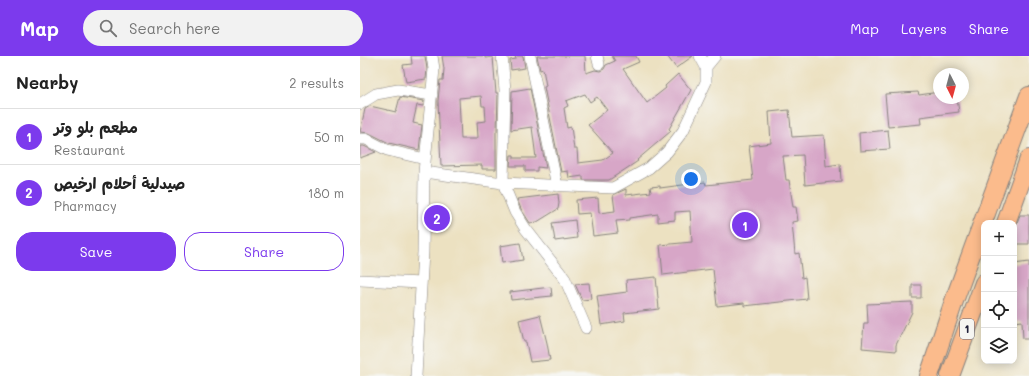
<!DOCTYPE html>
<meta charset="utf-8">
<style>
:root{--surface:#fff;--page:#f2f2f2;--text:#222;--muted:#767676;--line:#e0e0e0;--accent:#7c3aed}
body{margin:0;font-family:Mali,"Playpen Sans Arabic",sans-serif;background:var(--page);color:var(--text)}
.controls{position:absolute;right:12px;bottom:12px;display:grid;overflow:hidden;border-radius:8px;box-shadow:0 2px 10px #0003}
.controls button{width:36px;height:36px;display:grid;place-items:center;padding:0;border:0;border-bottom:1px solid var(--line);background:var(--surface);color:var(--text);font:20px sans-serif}
.compass{position:absolute;left:573px;top:12px;width:36px;height:36px;border-radius:50%;background:var(--surface);box-shadow:0 2px 10px #0003;rotate:174deg}
.you{position:absolute;left:331px;top:123px;width:14px;height:14px;margin:-10px;border:3px solid #fff;border-radius:50%;background:#1a73e8;box-shadow:0 0 0 6px #1a73e833}
.badge{display:grid;place-items:center;width:26px;height:26px;border-radius:50%;background:var(--accent);color:#fff;font-size:13px;font-weight:700}
.pin{position:absolute;translate:-50% -50%;border:2px solid #fff;box-shadow:0 1px 4px #0006}
.list{margin:0;padding:0;list-style:none}
h2{display:flex;justify-content:space-between;align-items:center;height:52px;margin:0;padding:0 16px;font-size:17px}
h2 small{font-size:13px;font-weight:400;color:var(--muted)}
.list li{display:grid;grid-template-columns:26px 1fr auto;gap:12px;align-items:center;box-sizing:border-box;height:56px;padding:0 16px;border-top:1px solid var(--line)}
.list b{display:block;font-size:15px;white-space:nowrap}
.list p{margin:0;font-size:13px;white-space:nowrap;color:var(--muted)}
.list em{font-size:13px;font-style:normal;color:var(--muted)}
.actions{display:flex;gap:8px;padding:12px 16px}
.actions a{flex:1;padding:9px 0;border:1px solid var(--accent);border-radius:16px;text-align:center;font-size:14px;color:var(--accent)}
.actions .main{background:var(--accent);color:#fff}
.icon{flex:none;width:22px;height:22px;fill:none;stroke:currentColor;stroke-width:2;stroke-linecap:round;stroke-linejoin:round}
.map{position:relative;flex:none;width:669px;height:320px;overflow:hidden}
header{display:flex;align-items:center;gap:24px;box-sizing:border-box;height:56px;padding:0 20px;background:var(--accent);color:#fff}
header strong{font-size:19px}
nav{display:flex;gap:22px;margin-inline-start:auto;font-size:14px}
.search{width:280px;height:36px;background:var(--page);display:flex;align-items:center;gap:10px;box-sizing:border-box;padding:0 14px;border-radius:22px;color:var(--muted);font-size:15px}
main{display:flex}
aside{flex:1;background:var(--surface)}
.map>svg:first-child{display:block}
.building{fill:#d7a6c7;fill-rule:evenodd}
.lines{fill:none;stroke-linecap:round;stroke-linejoin:round}
.minor-casing{stroke:#87827e;stroke-width:12}
.primary-casing{stroke:#87827e;stroke-width:20}
.minor{stroke:#fff;stroke-width:11}
.primary{stroke:#fbbb8c;stroke-width:18}
.labels{text-anchor:middle;stroke-width:3.5;stroke-linejoin:round;paint-order:stroke}
.shield{fill:#f6f6f2;stroke:#626272;stroke-width:1}
.shield-label{font-size:12px;font-weight:bold;fill:#22223b}
</style>
<header>
<strong>Map</strong>
<div class="search"><svg class="icon" aria-label="search" viewBox="0 0 24 24"><circle cx="10" cy="10" r="6"/><path d="M15 15l6 6"/></svg>Search here</div>
<nav><a>Map</a><a>Layers</a><a>Share</a></nav>
</header>
<main>
<aside>
<h2>Nearby<small>2 results</small></h2>
<ul class="list">
<li><span class="badge">1</span><div><b>مطعم بلو وتر</b><p>Restaurant</p></div><em>50 m</em></li>
<li><span class="badge">2</span><div><b>صيدلية أحلام ارخيص</b><p>Pharmacy</p></div><em>180 m</em></li>
</ul>
<div class="actions"><a class="main">Save</a><a>Share</a></div>
</aside>
<div class="map">
<svg width="669" height="320" viewBox="0 0 669 320">
<rect width="100%" height="100%" fill="#f6f6f2"/>
<filter id="ink" filterUnits="userSpaceOnUse"><feTurbulence type="fractalNoise" baseFrequency=".025" numOctaves="2"/><feDisplacementMap in="SourceGraphic" scale="8" xChannelSelector="R" yChannelSelector="G"/><feConvolveMatrix kernelMatrix="1 2 1 2 8 2 1 2 1" color-interpolation-filters="sRGB"/></filter>
<filter id="wash" filterUnits="userSpaceOnUse"><feTurbulence type="fractalNoise" baseFrequency=".012" numOctaves="4" result="noise"/><feDisplacementMap in="SourceGraphic" scale="16" xChannelSelector="R" yChannelSelector="G"/><feGaussianBlur stdDeviation="0.9" result="paint"/><feColorMatrix in="noise" values="0 0 0 0 0 0 0 0 0 0 0 0 0 0 0 0 0 1.4 0 .05"/><feComposite in="paint" operator="in"/></filter>
<g filter="url(#wash)">
<rect width="100%" height="100%" fill="#ece1c1"/>
<g id="blocks">
<!-- building -->
<path class="building" d="M51,0h14l2,13 -1,10 -20,3 -3,-17 9,-1z
M82,0h43v2l8,-1 3,36h2l-1,38 -1,1v37h-14v-4l-41,1 -3,-65 2,-21h3l1,-11zM121,40l1,10h3l1,15 -9,1 1,15 -1,2h-16l-2,-41z
M155,0h8l2,12 -14,2 -1,-10 6,-1z
M177,0h48l1,17 9,-3 5,1 4,-2 2,-4 9,-4 -3,-5h24l3,6 -16,7 24,34 19,-15 -1,-2 13,-12 13,16 -22,39 2,2 -34,29 1,1 -29,19h-26v-4l-14,2 -1,-7 -7,1 -17,-85 2,-1 -3,-17 -3,1zM225,38l5,8 7,-5 10,13 -19,15 25,28 -10,7 -25,3 -1,-14h-3l-3,-22 -4,1 -3,-20 4,-2 -2,-5z
M307,0h26l-17,12z
M170,32l16,80 -9,-1v4h-12v-5h-15l1,-11h3v3h22l-4,-31 -21,3 1,-39z
M558,36l1,3 20,-3v6h18l2,14 -39,5 1,7 -33,3 -3,-33z
M40,41l24,4 -1,5 -6,-1 -4,18 9,2 -3,25 -30,-7 -20,-10 -9,-1 5,-23 5,-3 26,6z
M429,54l3,27 32,-2 2,31 14,-2 1,17 -36,4 -2,-30 -20,1 3,24h3l4,27h3l2,14 -6,1 3,32 4,-1 3,25 3,-1 2,22 -63,7v-3l-27,3 -4,-37 -50,6 -3,-30 32,-3 -2,-31 -15,1v8l-17,2v-8l-29,4v2l-13,1 2,12 -25,3 -3,-23 -13,1 -1,-14 22,-2 1,15 16,-2 -2,-16 13,-6v6l25,-3 -1,-5 10,-1v2l45,-6 1,3 47,-5 -4,-34 22,-3 -2,-31z
M528,74l2,19 -30,2 -1,-18z
M0,90h4l12,6 -16,6z
M198,138l1,9 -1,6 -21,13 -7,1 -9,-14 -4,-10z
M660,159h9v29h-15l1,-16z
M215,164l2,18 -22,3 -3,-18z
M160,187l3,17 -21,3 -2,-17z
M669,206v77h-6l-1,-18 -8,1v-58z
M296,221l3,32 -35,4 1,8 -24,4 -4,-29 30,-4 -1,-12z
M229,227l2,16 -9,1 -7,-16z
M552,229h9v13h-9z
M191,231l1,9 -41,4 -1,-8z
M552,246v10l-16,33v6l-34,-3 2,-25h4l-1,-19z
M180,259l7,28 3,17 -20,2 -4,-20h-2l-5,-22z"/>
</g>
</g>
<g filter="url(#ink)">
<use href="#blocks" fill-opacity="0" stroke="#87827e" stroke-width="1"/>
<g class="lines">
<!-- minor casing -->
<g class="minor-casing">
<path id="minor" d="M142,0l3,34 -2,93 12,29 10,16 40,51 21,49
M170,0l27,130
M237,0l2,8
M340,0l6,11
M0,48l16,-10 22,-4 34,5
M0,83h6l21,11 38,9
M64,116l10,-103 -2,-13
M0,224l61,3
M56,320l7,-124 1,-80 79,11 110,5 36,-20 18,-16 16,-21 23,-49v-15l9,-11"/>
</g>
<!-- primary casing -->
<g class="primary-casing">
<path id="primary" d="M646,167l23,-64
M569,320l25,-75 75,-205
M590,320l34,-93"/>
</g>
<!-- minor -->
<use href="#minor" class="minor"/>
<!-- primary -->
<use href="#primary" class="primary"/>
</g>
</g>
<g class="labels">
<!-- shield labels -->
<rect class="shield" x="600" y="263" width="14" height="20" rx="3"/>
<g class="shield-label">
<text x="607" y="277">1</text>
</g>
</g>
</svg>
<div class="controls">
<button>+</button>
<button>−</button>
<button><svg class="icon" aria-label="locate" viewBox="0 0 24 24"><circle cx="12" cy="12" r="6"/><path d="M12 2v4M12 18v4M2 12h4M18 12h4"/></svg></button>
<button><svg class="icon" aria-label="layers" viewBox="0 0 24 24"><path d="M12 4l9 5-9 5-9-5zM3 14l9 5 9-5"/></svg></button>
</div>
<svg class="compass" viewBox="-18 -18 36 36"><path d="M0-13l5 13h-10z" fill="#e53935"/><path d="M0 13l5-13h-10z" fill="#767676"/></svg>
<div class="you"></div>
<div class="pin badge" style="left:385px;top:169px">1</div>
<div class="pin badge" style="left:77px;top:162px">2</div>
</div>
</main>
